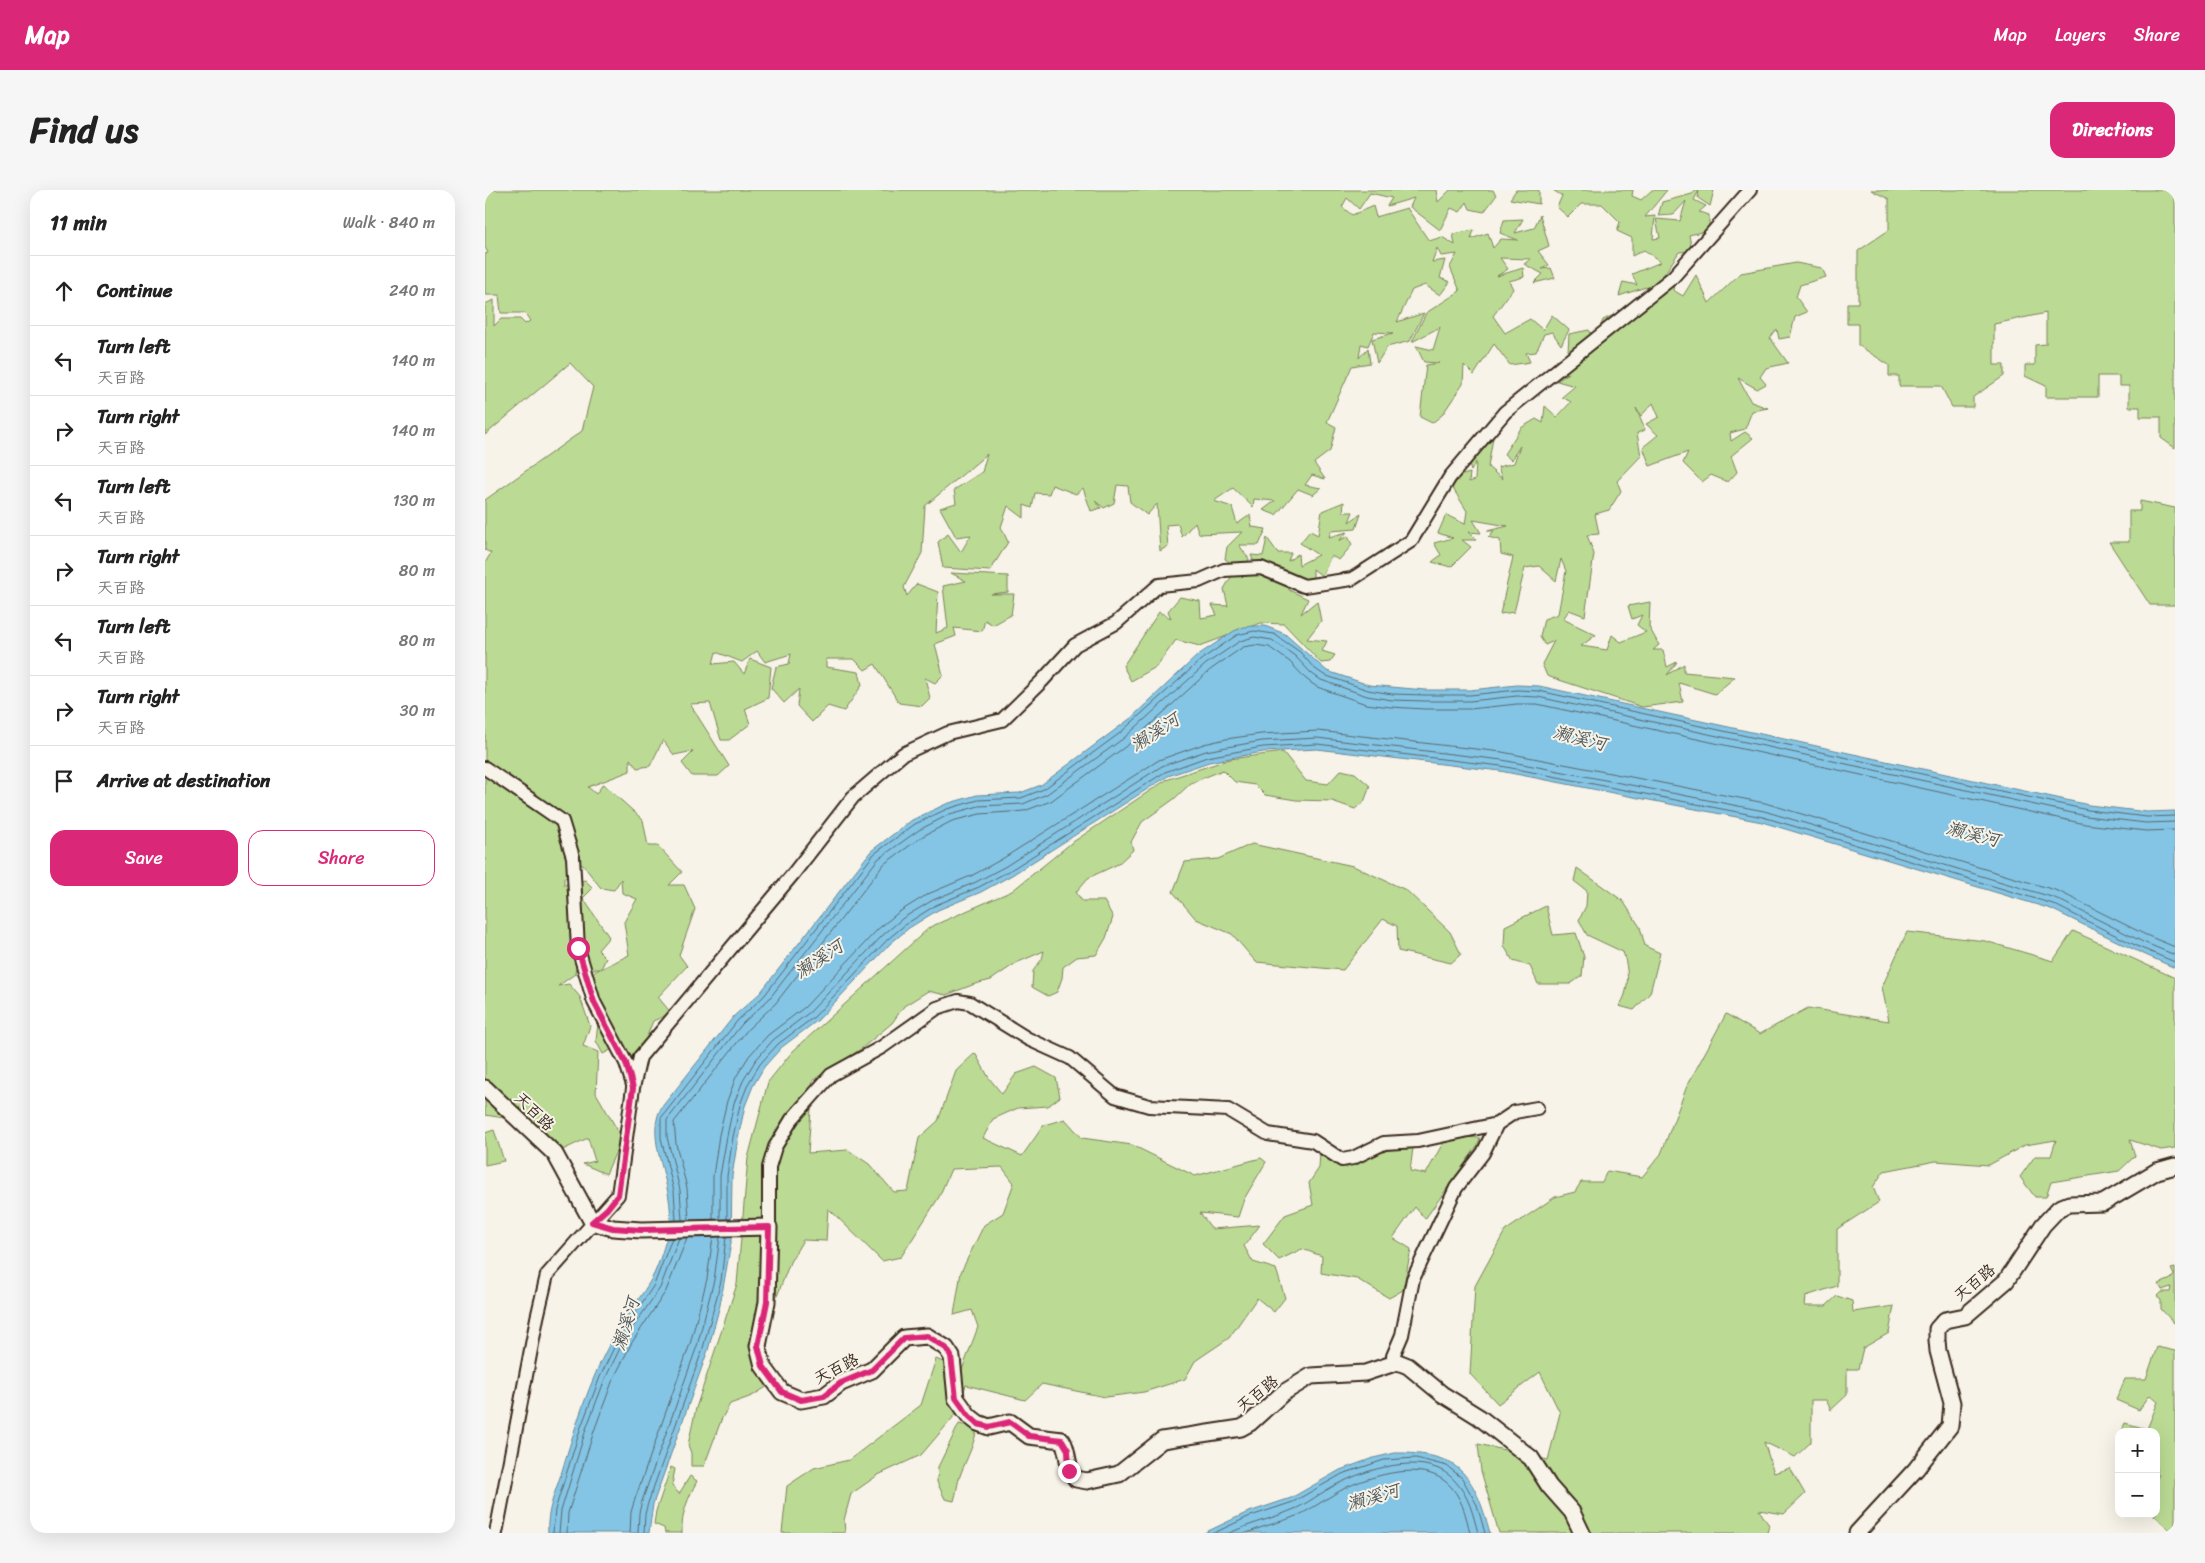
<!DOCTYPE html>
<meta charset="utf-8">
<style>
:root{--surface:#fff;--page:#f6f6f6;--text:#222;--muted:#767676;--line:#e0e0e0;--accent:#db2777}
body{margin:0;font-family:Sriracha,"LXGW WenKai TC",sans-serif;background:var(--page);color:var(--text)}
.controls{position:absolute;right:15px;bottom:15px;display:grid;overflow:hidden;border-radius:10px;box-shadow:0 5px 20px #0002}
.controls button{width:45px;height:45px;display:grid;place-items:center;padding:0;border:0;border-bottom:1px solid var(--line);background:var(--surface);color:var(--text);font:25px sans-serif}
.stop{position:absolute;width:15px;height:15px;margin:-11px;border:4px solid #db2777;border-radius:50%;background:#fff}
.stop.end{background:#db2777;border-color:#fff;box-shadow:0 1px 5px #0008}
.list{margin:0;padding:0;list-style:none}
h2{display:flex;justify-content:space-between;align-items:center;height:65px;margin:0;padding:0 20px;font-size:21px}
h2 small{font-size:16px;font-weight:400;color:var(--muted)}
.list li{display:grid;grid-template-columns:32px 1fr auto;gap:15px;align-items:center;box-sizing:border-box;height:70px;padding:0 20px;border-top:1px solid var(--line)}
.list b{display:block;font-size:19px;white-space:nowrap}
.list p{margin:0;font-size:16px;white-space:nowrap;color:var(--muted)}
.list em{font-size:16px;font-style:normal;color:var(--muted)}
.actions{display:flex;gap:10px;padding:15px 20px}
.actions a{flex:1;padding:11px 0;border:1px solid var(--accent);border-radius:15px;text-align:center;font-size:18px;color:var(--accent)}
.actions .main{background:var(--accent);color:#fff}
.icon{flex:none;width:28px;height:28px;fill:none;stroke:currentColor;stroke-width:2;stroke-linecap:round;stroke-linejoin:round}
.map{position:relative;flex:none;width:1690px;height:1343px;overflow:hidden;border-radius:15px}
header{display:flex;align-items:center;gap:30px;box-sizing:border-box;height:70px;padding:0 25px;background:var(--accent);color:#fff}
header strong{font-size:24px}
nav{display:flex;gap:28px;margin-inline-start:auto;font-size:18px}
.intro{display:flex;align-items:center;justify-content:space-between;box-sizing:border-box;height:120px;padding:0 30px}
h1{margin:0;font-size:35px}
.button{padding:12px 22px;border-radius:15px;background:var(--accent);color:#fff;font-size:18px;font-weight:700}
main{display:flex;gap:30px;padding:0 30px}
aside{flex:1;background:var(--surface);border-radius:15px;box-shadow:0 5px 20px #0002}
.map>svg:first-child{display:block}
.green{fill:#bbdb94;stroke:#7b8259;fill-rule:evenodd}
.water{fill:#84c5e5;stroke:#678795}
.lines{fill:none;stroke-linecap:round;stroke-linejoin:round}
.shore{stroke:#58686e;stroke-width:1}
.minor-casing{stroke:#3b2a1e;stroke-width:16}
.major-casing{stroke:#3b2a1e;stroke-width:19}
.minor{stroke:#f7f3e8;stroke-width:12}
.major{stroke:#f7f3e8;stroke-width:15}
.route{stroke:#db2777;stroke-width:6}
.labels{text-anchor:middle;stroke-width:4;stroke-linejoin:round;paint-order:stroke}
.street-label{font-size:16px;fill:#3b2a1e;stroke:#f7f3e8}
.water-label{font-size:18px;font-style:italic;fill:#51585a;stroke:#f7f3e8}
</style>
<header>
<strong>Map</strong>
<nav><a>Map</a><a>Layers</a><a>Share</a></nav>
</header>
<div class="intro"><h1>Find us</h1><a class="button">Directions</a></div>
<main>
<aside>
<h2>11 min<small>Walk · 840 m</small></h2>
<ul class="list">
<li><svg class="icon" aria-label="ahead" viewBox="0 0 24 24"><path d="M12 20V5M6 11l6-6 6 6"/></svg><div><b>Continue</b></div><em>240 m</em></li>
<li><svg class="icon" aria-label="left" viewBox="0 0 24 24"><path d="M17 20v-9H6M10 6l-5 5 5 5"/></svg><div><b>Turn left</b><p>天百路</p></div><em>140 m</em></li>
<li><svg class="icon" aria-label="right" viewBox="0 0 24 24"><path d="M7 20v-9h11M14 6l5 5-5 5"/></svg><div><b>Turn right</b><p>天百路</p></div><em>140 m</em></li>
<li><svg class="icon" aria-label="left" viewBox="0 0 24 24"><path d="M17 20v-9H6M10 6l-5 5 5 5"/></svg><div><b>Turn left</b><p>天百路</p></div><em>130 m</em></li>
<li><svg class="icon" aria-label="right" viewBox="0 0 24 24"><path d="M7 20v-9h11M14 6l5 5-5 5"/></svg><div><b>Turn right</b><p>天百路</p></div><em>80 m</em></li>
<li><svg class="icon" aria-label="left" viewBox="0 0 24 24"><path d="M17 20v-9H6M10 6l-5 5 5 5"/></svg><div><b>Turn left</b><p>天百路</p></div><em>80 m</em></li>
<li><svg class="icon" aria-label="right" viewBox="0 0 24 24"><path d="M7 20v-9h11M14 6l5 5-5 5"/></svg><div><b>Turn right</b><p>天百路</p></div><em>30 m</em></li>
<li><svg class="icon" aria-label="arrive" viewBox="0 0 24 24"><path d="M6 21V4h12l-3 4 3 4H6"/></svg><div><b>Arrive at destination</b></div></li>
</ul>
<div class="actions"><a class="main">Save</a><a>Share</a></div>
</aside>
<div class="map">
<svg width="1690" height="1343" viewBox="0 0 1690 1343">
<rect width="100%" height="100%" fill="#f7f3e8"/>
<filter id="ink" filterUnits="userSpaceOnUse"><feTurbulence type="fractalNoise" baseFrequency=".02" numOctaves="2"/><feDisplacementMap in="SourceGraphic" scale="10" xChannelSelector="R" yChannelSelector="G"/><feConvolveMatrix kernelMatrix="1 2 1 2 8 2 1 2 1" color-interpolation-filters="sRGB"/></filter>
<g filter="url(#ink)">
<!-- green -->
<path class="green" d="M0,0h951l2,12 12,-12h43l3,6 -12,16 -14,-3 -3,-7 -7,10 -9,-4 -11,22 -30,-23 4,-9 -27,8 5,-8 -22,-5 -11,16 -12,-11 -5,9 10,8 21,-9 3,11 31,-9 22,33 13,-4 13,8 -2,-11 21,-4 -3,9 17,-6 5,15 8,-9 17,1 -18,-7 4,-13 19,-1 -8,14 19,-5 6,-13 9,31 -11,5 11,14 -7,4 9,-1 4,10 -21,5 9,-9 -19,-10 7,-5 -31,-1 8,11 -11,7 26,-8 1,9 -15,4 4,8 -20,27 12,17 25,-14 13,11 9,-15 17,15 -8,15 -9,-13 -8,2 -8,18 -10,1 4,9 -20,3 -16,-21 -20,31 -10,-10 -1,19 -21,31 -10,8 -12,-6 6,-52 13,-2 -15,-1 -8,-16 17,4 7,-23 -28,15 14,-29 34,-22 -10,-24 7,-13 -16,2 -4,-8 -5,14 13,-2 -5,18 10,4 -10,13 -15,-10 -13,5 -15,32 27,-9 -14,28 -23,6 -10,16 -5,-24 21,-6 -19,-1 -6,14 -7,-2 -2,14 9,-10 2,15 -18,3 -25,56 9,5 -6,24 -16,12 11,16 -13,-4 -7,10 16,3 -8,7 -15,-6 -22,26 -13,-5 12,-9 -21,-2 -1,8 -20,-19 -19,13 18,6 5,17 13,-9 2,12 14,2 -7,16h-20l10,14 -3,18 3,-10 7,1 -5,-13 12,1 4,-18 11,15h13l-3,8 10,-7 1,11 19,-10 -18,-12 10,-12 8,4 4,-24 22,-9 -1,10h10l-4,10 12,-8 -5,15 -25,2 -2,6 18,-5 -8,9 9,-5 4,9 -13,15 -8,-4 -9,20 -9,-7v16l-26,-11 2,16 19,9 -7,15 16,-13 4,20 -14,18 20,2 -5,10 13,4 -5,7 -9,1 -37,-39 -23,-1 -61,23 -24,-6 -20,27 -25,14 -8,-15 36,-54 12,6 -3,-7 12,-14 20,4 1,17 16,-3 -5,-10 16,1 -4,-17 13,-22 -12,-8 2,-12 15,-15 -43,2 -4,-12 -13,15 -4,-13 -12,1 2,21 -8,5 -3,-47 -10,11 -17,-13 -2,-16 -11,-1 -3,18 -10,5 -9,-7 6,7 -10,3 -8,-23 -7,6 -24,-9 -3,9 -14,-1 -3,15 -8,-3v13l-16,-12 -7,21 7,15 -18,29 -47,-3 -5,-26 10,-8 13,18 10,-17 -15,2 -16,-29 16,-5 -2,-13 28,-18 5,-18 -62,52 -3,47 -18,34 3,9 10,-12 21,8 -2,41 12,-5 -5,-42 23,-5 -15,-8 57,3v16l-17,2h23l-3,21 -18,10 -8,-5 -3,11 -28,-3 2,8 -21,8 8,31 -8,8 -10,-5 5,20 -8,8 -23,-3 -24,-39 -10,6 -11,-11h-28v8l33,5 3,13 -18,26 -16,-5 -16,16 -15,-16 2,-17 -15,14 -13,-15 5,-21 13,-3 2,-10 -26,8 -8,-11 -15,11 -26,-10 -3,12 21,-2 10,12 6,-15 21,8 -3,31 -23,11 5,15 -21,16h-8l-11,-37 -20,1 39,62 -11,10h-26l-10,-13 12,-12 -20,4 -11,-15 -13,26 -13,2 -7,-9v12l-42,16 8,7 7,-10 40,36 5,26h10l24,26 -13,13h15l11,24 -16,46 8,11 -29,31 13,16 -18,8 -18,46 -13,-23 -19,10 -7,-13 2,-18 -13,-23 10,-13 -10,-11 15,-7h-15l-8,-13 -2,18 -17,12 11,-2 11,13 10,29 -7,20 15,6 -2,41 26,45 -16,36 -23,-10 12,-3 -7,-23 -32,15 -26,-31 -45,-7v-552l6,-10 -6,-3v-50l97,-69 11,-44 -23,-24 -85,72v-131l9,-4v26l7,-7h19l5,5 5,-3 -5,-8h-24l-2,-18h-14v-41l3,-1 -3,-6zM90,675h8l18,23 13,2 7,-11 1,14 15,6 -13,23 5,33 -28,14 5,-11 -8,-8 11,-13 -26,-39 10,-10 -8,-8 -21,5v-7l16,-3z
M1031,0h23v14l-29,-5z
M1068,0h80l-1,6 9,4 11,-10h15l-22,27 10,-1 -2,23 7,-1 -4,-19 24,2 6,-20 -13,14 -15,1 4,-14 30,-8 3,-4h4l-5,10 12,6 -7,6 10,3v15l-20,5 3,16 -13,1 -16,24 13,-3 -3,17 10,6 13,-21 13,28 32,-30 55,-10 26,5 4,9 -26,8 -4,12 11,15 -12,5 -5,20 -11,2 -2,-10 -7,9 18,25 -22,5 -6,9 6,7 -9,5 -19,-11 13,24 17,6 -16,3 -7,18 -15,4 1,8 14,-9 8,6 -22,18 6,16 -9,10 -17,-7 -9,7 -19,-19 5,-11 -38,14 -7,-19 15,-12 -12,-11 13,-7 -6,-14 -12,13 -5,-8 9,22 -8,3 4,23 -24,25 4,10 -12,19 -14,4 4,20 -12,1 7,19 -9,62 -16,-6 -6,9 33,16 -15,11 26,4 5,-15 9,7 25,-10 -9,-7 5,-10 -10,4 -4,-13 22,-4 -1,25 10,18 -6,5h10l4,17 10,-5 -10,13 17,-11v8l51,5 -20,17 -36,-11 4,19 -41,5 -95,-31 -5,-12 12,-23 -9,4 -5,-8 4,-18 14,-5 8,-43 -5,-12 -5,22 -17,-15 -14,2 -11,44 -14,2 13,-57 -12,-3 -1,-14 -12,-3 6,-6h-7l21,-5 -35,-6 8,13 -13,-1 8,8h-14l9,7 -20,20 -19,-5 9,-7 -7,-12 19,-5 -15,-5 8,-18 19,9 2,-13 -20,-32 23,-6 -1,9 6,-2 1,-18 -5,9 -5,-16 27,-17 -5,29 14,12 -4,-12 16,-4 6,-17 -9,14 -7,-6 17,-26 15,-9 7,4 2,-17 12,11 14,-15 -9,-5 13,-11 -18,-5 12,-8 -9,4 -9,-6 17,-19 1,-18 20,-4 6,10 8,-20 51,-24 -8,-9 -27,9 4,-14 14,3 -5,-11 29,-12 -17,-12 -12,6v-18l-15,-7 3,-9 -18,-18h-21l-13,13 -11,-10 5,-11z
M1214,0h15l-4,16 -12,-8z
M1386,0h304v258l-14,-10v-21h-21v-10h-11v-21h-10v-10h-21v21h-52v-11l-21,-10v-11h10v-20l11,-1v-31l-52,11v41h10v11l-31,21v10h-21l-11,-21h-42v-10h-10v-11l-31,-20v-21h-11v-21h11v-52l31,-21v-31z
M1655,311l35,7v97h-25l-41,-63h20v-31h11z
M798,562l23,29 22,3 13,-14 14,3 15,13 -6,16 -9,7 -23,-8 -36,-1 -31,-5 -10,-10 -20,-3 -12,-12 -32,13 -17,16 -32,23 -11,20 2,8 -15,14 -30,14 -12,14 6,9h22l9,16 -7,21 -10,17 -19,2 -14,10 -1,11 -5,14 -9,4 -16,-9 1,-16 9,-12 2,-8 -28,12 -25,17 -16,4 -29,11 -18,-4 -24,15 -12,17 -31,26 -48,31 -5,73 40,-3 21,14 25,28 14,-1 11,-53 19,-17 18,-50 19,-18 14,25 13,16 14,-20 20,-7 20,11 4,19 -12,9 -30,2 -25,11 -10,19 39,18 22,-31 21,-6 17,19 50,7 63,31 66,-18 5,4 -22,37 -6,18 -38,-4 12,16 48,-4 -16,21 9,16 23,7 9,29 -11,14 -17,-14 -28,40 -34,23 -10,18 -41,13 -39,5 -63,-13 -17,16 -59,-15 -10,29 -35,41 -43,20 -27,19 -7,26 1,13h-63l5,-47 27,-18 35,-8 72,-55 15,-46 26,11 16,-43 -6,-17 -18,5 7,-43 23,-47 19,-12 11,-30 -12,-16 -51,2 -12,28 -38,60 -19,4 -54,-53 -2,33 -23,-1 -13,22 -12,32 -28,52 18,40 -16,10 -22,8 -8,14 -18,48h-13v-13l-3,-8 8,-37 41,-124 11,-126 20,-76 24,-30 138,-125 82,-36 58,-47 96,-64 64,-21z
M767,654l101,22 53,24 44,42 11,22 -10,9 -53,-12 -1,-25 -14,-7 -40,51 -87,-8 -24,-28 -36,-15 -23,-27 12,-30 33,-3z
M1092,678l46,33 17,26 5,19 15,7 -10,40 -16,17 -15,-4c11,-14 10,-37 4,-54l-36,-17 -8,-15 7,-14 1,-15 -13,-10z
M1061,716l7,29 23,-2 8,24 -2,19 -12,8h-32l-8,-18 -17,-5 -9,-15 1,-20z
M1588,741l102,47v170l-14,2 -31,-10 5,16 -16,15 -68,11 -5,15h-11l-15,-20 15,-21h16l5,-16 -31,5 -36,20 -53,-4 -52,10 -11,16 6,15 -42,27v57l-31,10 -1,10h21l11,-10 15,5 1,11 41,-6 -5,27 -26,15 -5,21h-11v26l-16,15 -5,-10h-15v42l-16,15 -31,-15 10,31 16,-5 15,26 -21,20 -25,-4 10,15 -2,8h-268l-18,-62 -3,-27 70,16 12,-47 -20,-41 -42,32 -28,-30 5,-88 30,-55 50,-34 20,-5 6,-10h21l5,-11 35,6 19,-23 26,-68 39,-72 34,20 48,-26 81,13 -7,-34 25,-55 78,9 68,20z
M9,940l10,31 -19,4v-32z
M977,947l18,1 -2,7 -53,74 -10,-12 -22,31 18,11 -8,41 -14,8 -32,-19 -36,-6 1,-17 -20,-7 -23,11 -16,-16 22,-29 28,-10 -4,-22 10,-15 1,-15 26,15 42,-18 25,-2 -3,23 16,3 18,-33z
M1690,1078v55h-1l-13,-14v-9l-4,-3 5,-5h8l1,-5 -9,3 -3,-6 12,-5 3,-4 -3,-6z
M1672,1157l18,4v181l-2,1 -20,-19h3v-34l3,-5 -3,-1v-42h-35l4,-9 22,6 11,-27 -8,-7 -11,15 -23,-10 9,-21h21z
M474,1234l18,4c-3,17 -10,30 -16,45 -4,9 -4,19 -7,28l-9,-2 -8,-17 1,-15z
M186,1277l4,2 -3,16 7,9 11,-18 7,5c-9,17 -16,33 -15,52h-17l-1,-5 -10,-4 2,-13z"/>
<!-- water -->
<path class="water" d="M769,436h11l20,8 42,37 42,14 56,5h45l47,-5 22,1 550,119 58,7 28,-1v157l-36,-16 -88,-43 -289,-87 -262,-51 -183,-22 -54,3 -33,6 -21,4 -41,14 -156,99 -31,17 -43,18 -29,18 -18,15 -73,77 -36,27 -18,20 -11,19 -8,20 -7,32 -6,38 -1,67 -11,62 -12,45 -55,154 -4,29h-101c-2,-21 8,-43 14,-62 13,-44 27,-88 48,-128 11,-21 27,-40 39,-60 9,-14 13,-31 18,-46 15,-43 -25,-94 -6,-129l73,-92 26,-23 111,-142 41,-31 34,-16 31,-9 43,-2 21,-8 90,-67 67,-63 36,-24 10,-4z
M910,1263c64,-1 79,21 95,80h-286l42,-20 45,-15 49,-28 33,-12z"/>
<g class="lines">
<!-- shore -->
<path class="shore" d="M235,1029v-43l7,-40 7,-33 9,-22 12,-20 18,-21 37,-28 73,-77 20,-17 30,-18 43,-18 30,-16 156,-100 44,-15 21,-4 35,-6 55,-3 185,22 262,51 291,87 88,44 32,13
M242,1029v-43l6,-39 7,-32 8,-21 12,-20 18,-20 36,-27 74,-78 18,-15 30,-19 43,-18 30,-16 156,-99 42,-15 22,-4 34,-6 54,-3 184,22 262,51 290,87 88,44 34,14
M191,1030l-2,-29 -13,-53v-20l77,-98 26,-24 110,-142 41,-30 32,-15 31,-9 43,-2 23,-9 76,-56 82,-74 35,-24 17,-4 20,3 26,18 14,16 10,7 44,15 24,4 33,1h45l47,-5 22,1 549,119 59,7 28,-1
M197,1030l-2,-30 -13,-53v-17l75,-96 27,-25 109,-140 41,-29 31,-16 29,-8 44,-2 24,-10 77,-56 82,-74 34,-23 14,-4 18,3 23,16 16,17 10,7 46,16 25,4 33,1h45l47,-5 21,1 548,119 60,7 29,-1
M204,1030l-2,-32 -11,-44 -2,-22 74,-93 27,-25 109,-140 39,-28 29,-15 28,-7 44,-3 27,-10 78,-57 81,-74 33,-23 12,-2 14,2 21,15 16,17 11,8 49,17 25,3 34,2h45l47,-5h20l548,120 61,7 29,-1
M228,1030v-44l6,-41 8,-34 9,-24 13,-21 19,-21 37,-28 73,-78 21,-17 29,-18 45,-19 29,-16 157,-99 45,-16 22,-5 35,-5 57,-3 184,21 263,51 293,88 88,44 29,12
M68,1343l2,-23 26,-83 19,-50 19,-40 35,-52 18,-47
M74,1343l2,-22 25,-82 19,-50 19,-39 36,-52 19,-50
M82,1343l1,-20 26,-82 18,-49 19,-38 35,-53 21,-53
M145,1343l1,-21 4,-13 55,-155 17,-65 6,-42
M153,1343l1,-20 3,-12 55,-155 17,-66 6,-43
M159,1343l1,-19 3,-11 55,-155 18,-67 5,-44
M729,1343l34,-16 45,-15 49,-28 42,-14 32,-2 31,8 15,12 15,27 8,28
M744,1343c22,-10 46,-15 68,-25 16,-8 30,-20 47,-27 29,-14 86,-30 111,0 14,15 18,33 23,52
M762,1343c17,-8 37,-11 54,-19 16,-8 30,-19 46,-27 27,-12 74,-26 99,-5 15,12 20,33 24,51"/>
<!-- minor casing -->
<g class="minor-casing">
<path id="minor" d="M0,578l77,53 11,36 5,91 16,54 32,61 7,22
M284,1037v-60l6,-20 17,-28 39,-44 51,-28 55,-39 21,-7 12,2 58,36 42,19 45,38 34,10 79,4 40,24 45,7 29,19 11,-2 31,-15 34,-2 79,-17
M913,1172l-5,-6 9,-21 11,-56 43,-91 27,-35 14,-29 18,-12 22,-4
M11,1343l41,-215 10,-43 71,-80 15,-107 7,-31 153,-183 60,-77 50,-43 45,-21 54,-13 40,-39 33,-36 41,-22 43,-38 40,-4 25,-11 37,-2 43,18 48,-7 59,-38 39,-64 55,-65 168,-135 77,-87"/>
</g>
<!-- major casing -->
<g class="major-casing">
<path id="major" d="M0,898l70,66 37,68 21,6 28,2 128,-3 -2,75 -9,44 5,20 19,26 19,8 23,-4 17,-13 31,-13 32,-32 23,-2 19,12 6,9 4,41 13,18 9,7 11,4 21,-5 19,14 33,4c8,13 3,27 14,39l11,2 32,-7 43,-34 79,-12 9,-5 33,-30 28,-17 54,-3 33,-11 10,4 34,28 37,23 52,41 18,28 23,26 10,21
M1372,1343l59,-64 34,-43 2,-23 -14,-52 -1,-11v-11l8,-9 20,-4 41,-35 37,-56 16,-17 10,-4 34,-1 54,-32 18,-5"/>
</g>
<!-- minor -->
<use href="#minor" class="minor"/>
<!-- major -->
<use href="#major" class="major"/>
</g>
</g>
<g class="lines" filter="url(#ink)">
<!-- route -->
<path class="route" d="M93,758l16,54 32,61 7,25 -15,107 -11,14 -15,13 21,6 28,2 128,-3 -2,75 -9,44 5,20 19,26 19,8 23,-4 17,-13 31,-13 32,-32 23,-2 19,12 5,8 5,42 13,18 9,8 11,3 21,-5 19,14 33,4 6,10 1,21"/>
</g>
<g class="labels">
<!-- street labels -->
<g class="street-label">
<text transform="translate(50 921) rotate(44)" y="6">天百路</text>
<text transform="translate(1489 1092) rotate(-40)" y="6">天百路</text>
<text transform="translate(351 1178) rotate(-27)" y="6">天百路</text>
<text transform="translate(772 1203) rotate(-39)" y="6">天百路</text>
</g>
<!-- water labels -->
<g class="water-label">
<text transform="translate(670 542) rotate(-33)" y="6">濑溪河</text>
<text transform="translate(1095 548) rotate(14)" y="6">濑溪河</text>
<text transform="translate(1488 644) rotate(14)" y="6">濑溪河</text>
<text transform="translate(334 769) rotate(-34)" y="6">濑溪河</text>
<text transform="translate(141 1134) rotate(-73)" y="6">濑溪河</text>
<text transform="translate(888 1307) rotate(-16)" y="6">濑溪河</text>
</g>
</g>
</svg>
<div class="controls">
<button>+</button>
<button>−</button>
</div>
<div class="stop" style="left:93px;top:758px"></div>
<div class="stop end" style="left:584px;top:1281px"></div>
</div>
</main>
